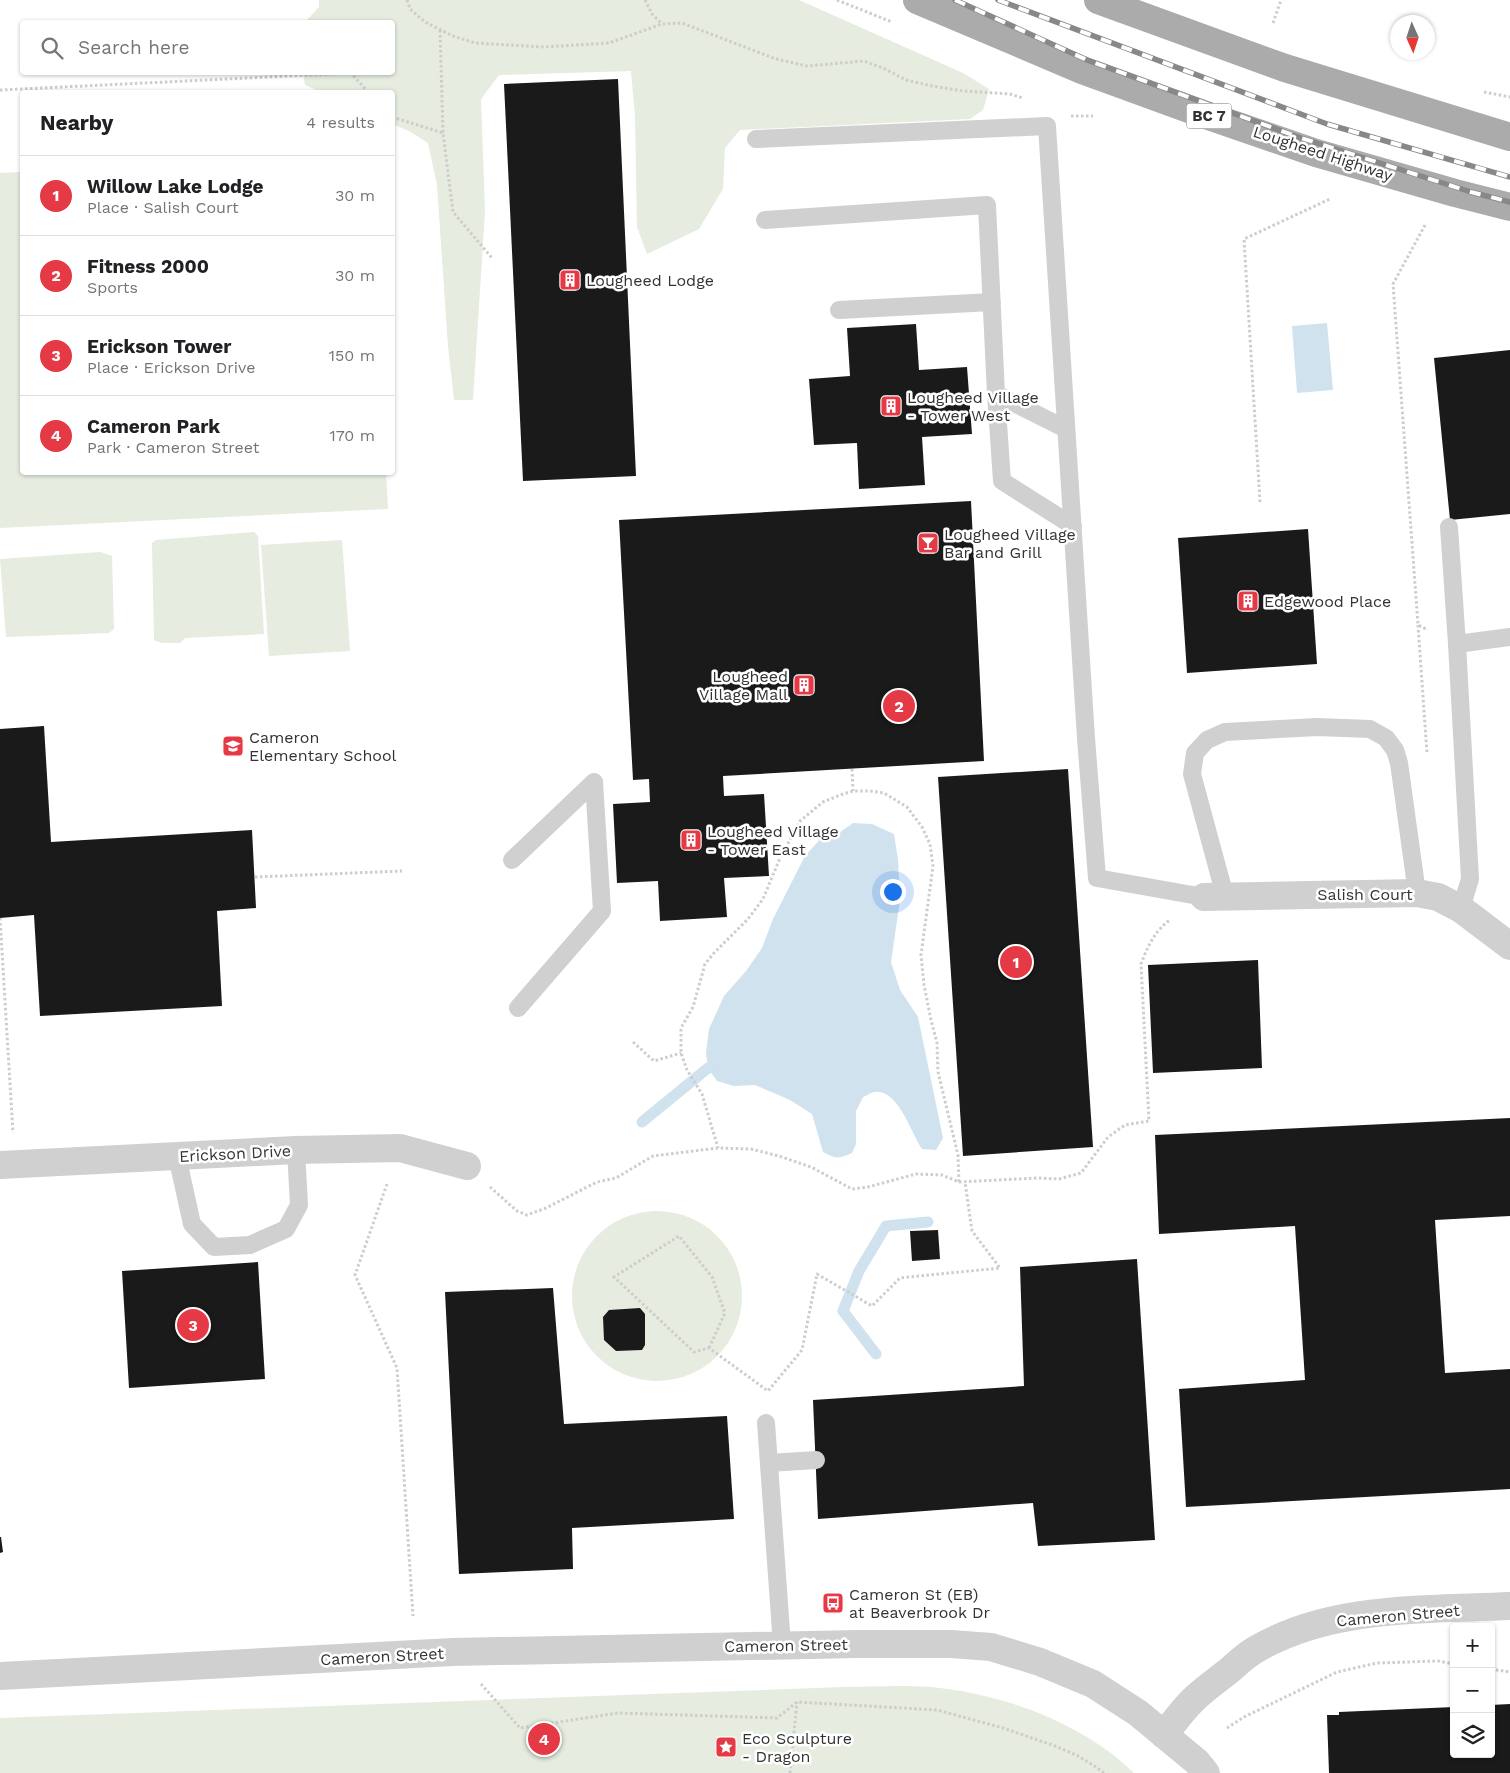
<!DOCTYPE html>
<meta charset="utf-8">
<style>
:root{--surface:#fff;--page:#f6f6f6;--text:#202124;--muted:#757577;--line:#e0e0e0;--accent:#e63946}
body{margin:0;font-family:"Work Sans",sans-serif;background:var(--page);color:var(--text)}
.controls{position:absolute;right:15px;bottom:15px;display:grid;overflow:hidden;border-radius:5px;box-shadow:0 1px 4px #0004}
.controls button{width:45px;height:45px;display:grid;place-items:center;padding:0;border:0;border-bottom:1px solid var(--line);background:var(--surface);color:var(--text);font:25px sans-serif}
.compass{position:absolute;left:1390px;top:15px;width:45px;height:45px;border-radius:50%;background:var(--surface);box-shadow:0 1px 4px #0004;rotate:177deg}
.you{position:absolute;left:892px;top:891px;width:18px;height:18px;margin:-12px;border:4px solid #fff;border-radius:50%;background:#1a73e8;box-shadow:0 0 0 8px #1a73e833}
.badge{display:grid;place-items:center;width:32px;height:32px;border-radius:50%;background:var(--accent);color:#fff;font-size:16px;font-weight:700}
.pin{position:absolute;translate:-50% -50%;border:2px solid #fff;box-shadow:0 1px 5px #0006}
.list{margin:0;padding:0;list-style:none}
h2{display:flex;justify-content:space-between;align-items:center;height:65px;margin:0;padding:0 20px;font-size:21px}
h2 small{font-size:16px;font-weight:400;color:var(--muted)}
.list li{display:grid;grid-template-columns:32px 1fr auto;gap:15px;align-items:center;box-sizing:border-box;height:80px;padding:0 20px;border-top:1px solid var(--line)}
.list b{display:block;font-size:19px;white-space:nowrap}
.list p{margin:0;font-size:16px;white-space:nowrap;color:var(--muted)}
.list em{font-size:16px;font-style:normal;color:var(--muted)}
.icon{flex:none;width:28px;height:28px;fill:none;stroke:currentColor;stroke-width:2;stroke-linecap:round;stroke-linejoin:round}
.map{position:relative;flex:none;width:1510px;height:1773px;overflow:hidden}
.search{position:absolute;background:var(--surface);box-shadow:0 1px 4px #0004;left:20px;top:20px;width:375px;height:55px;display:flex;align-items:center;gap:12px;box-sizing:border-box;padding:0 18px;border-radius:5px;color:var(--muted);font-size:19px}
.panel{position:absolute;background:var(--surface);box-shadow:0 1px 4px #0004;left:20px;top:90px;width:375px;height:385px;border-radius:5px}
.map>svg:first-child{display:block}
.green{fill:#e6ecdf}
.water{fill:#cfe2ee}
.lines{fill:none;stroke-linecap:round;stroke-linejoin:round}
.stream{stroke:#cfe2ee;stroke-width:11}
.building{fill:#1a1a1a}
.path{stroke:#cdcdcd;stroke-width:3;stroke-dasharray:2.5 2.5;stroke-linecap:butt}
.service{stroke:#d0d0d0;stroke-width:18}
.minor{stroke:#d0d0d0;stroke-width:28}
.tertiary{stroke:#d0d0d0;stroke-width:28}
.primary{stroke:#ababab;stroke-width:28}
.rail-casing{stroke:#888;stroke-width:5.5}
.rail{stroke:#fff;stroke-width:4;stroke-dasharray:11;stroke-linecap:butt}
.labels{text-anchor:middle;stroke-width:5;stroke-linejoin:round;paint-order:stroke}
.shield{fill:#fff;stroke:#707070;stroke-width:1}
.shield-label{font-size:15px;font-weight:bold;fill:#333}
.street-label{font-size:16px;fill:#333;stroke:#fff}
.poi-label{font-size:16px;fill:#333;stroke:#fff;text-anchor:start}
</style>
<div class="map">
<svg width="1510" height="1773" viewBox="0 0 1510 1773">
<rect width="100%" height="100%" fill="#fff"/>
<!-- green -->
<path class="green" d="M319,0h480l164,73 26,16 -6,21 -13,9 -230,11 -15,18 -2,41 -24,40 -52,25 -10,-27 -2,-111 -4,-45 -132,4 -18,24 4,112 -12,189h-19l-6,-54 -11,-161 -9,-42 -17,-11 -18,-8 -1,-32h-71l-16,-7 -2,-12 89,-1v-50h-87l14,-15z
M22,172v300l364,1 2,36 -388,19v-355z
M254,532l4,4 6,98 -79,4 -5,5h-19l-7,-3 -2,-97 4,-3z
M342,540l8,111 -81,5 -8,-111z
M100,552l12,4 2,73 -5,4 -103,4 -6,-78z
M572 1296a85 85 0 1 1 170 0a85 85 0 1 1-170 0Z
M843,1687c29,0 59,-2 88,0 62,6 126,27 177,64 9,6 18,15 26,22h-1134v-55z"/>
<!-- water -->
<path class="water" d="M1327,323l6,67 -36,3 -5,-67z
M853,823l19,1 22,10 4,26 2,40 -9,62 9,28 18,27 25,121 -7,12 -14,-1c-11,-16 -24,-61 -48,-57 -4,1 -8,4 -11,5l-7,14v33l-4,9c-14,6 -16,6 -29,-1l-11,-38 -22,-14 -35,-15 -21,1 -17,-5 -9,-13 -2,-15 3,-24 15,-33 22,-25 16,-23 11,-29 32,-63 18,-20 16,-3z"/>
<g class="lines">
<!-- stream -->
<path class="stream" d="M642,1122l66,-54
M876,1354l-33,-43 16,-40 27,-45 42,-4"/>
</g>
<!-- building -->
<path class="building" d="M618,79l18,397 -113,5 -19,-397z
M916,324l3,46 48,-3 5,67 -50,3 3,48 -66,4 -2,-46 -43,2 -5,-66 41,-3 -3,-48z
M1510,350v164l-60,6 -16,-162z
M971,501l13,260 -261,15 1,20 40,-2 5,82 -45,2 3,39 -67,4 -2,-40 -41,2 -4,-79 37,-2 -1,-23 -16,1 -14,-260z
M1308,529l9,135 -130,9 -9,-135z
M44,726l7,116 201,-12 4,78 -39,3 5,95 -182,10 -6,-101 -34,3v-189z
M1068,769l25,378 -130,9 -25,-379z
M1258,960l4,108 -109,5 -5,-108z
M1510,1118v98l-75,4 10,153 65,-4v120l-324,18 -7,-118 126,-9 -10,-154 -136,8 -4,-99z
M938,1230l2,29 -28,2 -2,-30z
M1137,1259l18,281 -117,6 -5,-43 -215,16 -5,-119 211,-14 -4,-119z
M258,1262l7,117 -136,9 -7,-117z
M553,1288l11,136 163,-8 7,103 -162,9 1,41 -114,5 -14,-282z
M640,1308l5,6v31l-3,5 -26,1 -12,-11 -1,-23 6,-7z
M0,1537h1l2,15 -3,1z
M1510,1704v69h-181l-2,-58h12v-3l115,-5v47h37v-49z"/>
<g class="lines">
<!-- path -->
<path class="path" d="M407,0l3,9 15,13 28,14 22,7 69,4 65,-4 53,-19 20,-1 94,36 31,7 57,-5 21,8 21,11 26,6 31,5 47,3 13,4
M645,0l7,14 10,10
M837,0l55,22
M1273,23l8,-23
M440,30l3,103
M0,90l351,-17 17,19
M1484,92l26,5
M1071,116h22
M392,117l51,16 10,79 39,46
M1425,225l-32,59 25,341 10,5
M1260,502l-16,-263 86,-40
M1418,625l9,129
M852,769l1,22
M255,877l147,-6
M0,918l13,215
M633,1042l21,19 27,-8
M959,1182l79,-4 21,1 22,-6 27,-36 17,-12 24,-4 -8,-157c6,-16 14,-34 29,-44
M387,1184l-32,91 42,93 16,248
M490,1187l27,24 10,4 19,-7 51,-26 19,-4 37,-22 65,-8 33,1 28,7 32,11 41,22 16,-2 48,-13 26,1 17,7 -1,-27 -20,-83 -1,-29 -6,-23 -7,-35 -3,-30 12,-89 -3,-22 -8,-17 -15,-20 -23,-14 -14,-2h-17l-13,4 -17,7 -23,19 -20,37 -17,41 -15,20 -34,34 -9,11 -12,43 -12,21v25l6,17 15,24 16,54
M709,1348l16,-35 -13,-36 -33,-41 -65,41 80,75 15,-4 59,43 34,-41 15,-76 55,32 28,-28 100,-10 -28,-37 -7,-49
M1491,1669l19,3
M481,1684l39,44 98,-15 159,5 20,-16 140,8 66,18 52,18 23,10 18,11 8,6
M1227,1728l17,-11 93,-45 40,-9 61,-2 16,3
M790,1773l7,-71"/>
<!-- service -->
<path class="service" d="M756,139l291,-13 39,612 11,140 107,19
M765,220l222,-15 9,189 70,35
M839,310l153,-8
M996,394l6,87 71,45
M1449,527l8,117
M512,860l82,-78
M1225,896l-33,-122 3,-21 12,-13 18,-8 92,-5 53,2 16,9 9,12 4,13 18,130
M1461,909l9,-30 -13,-235 53,-7
M518,1008l84,-97 -8,-129
M177,1156l15,68 22,23 36,-2 36,-16 13,-24 -3,-55
M766,1423l16,222
M769,1463l47,-3"/>
<!-- minor -->
<path class="minor" d="M1204,897l213,-4 21,4 23,12 49,37
M0,1165l296,-15 104,-2 67,18"/>
<!-- tertiary -->
<path class="tertiary" d="M0,1676l453,-24 404,-8h94l40,3 49,15 53,22 45,29 59,49 9,11
M1164,1735c9,-12 18,-24 29,-35 12,-12 26,-21 38,-31 8,-7 15,-14 24,-19 75,-45 171,-40 255,-44"/>
<!-- primary -->
<path class="primary" d="M917,0l165,70 118,43 116,40 139,40 55,14
M1098,0l187,68 225,69"/>
<!-- rail casing -->
<g class="rail-casing">
<path id="rail" d="M955,0l132,60 211,77 173,55 39,10
M998,0l329,124 183,53"/>
</g>
<!-- rail -->
<use href="#rail" class="rail"/>
</g>
<!-- icons -->
<defs>
<g id="building-square" transform="scale(1.125)"><rect x="-9" y="-9" width="18" height="18" rx="4" fill="#e63946" stroke="#fff"/><path d="M-4-6H4V6H1V3H-1V6H-4ZM-2.5-4.3h1.7v1.8h-1.7ZM.8-4.3h1.7v1.8H.8ZM-2.5-1h1.7V.8h-1.7ZM.8-1h1.7V.8H.8Z" fill="#fff"/></g>
<g id="bar-square" transform="scale(1.125)"><rect x="-9" y="-9" width="18" height="18" rx="4" fill="#e63946" stroke="#fff"/><path d="M-6-5H6L.8 .8V4.5H3.5V6h-7V4.5H-.8V.8Z" fill="#fff"/></g>
<g id="school-square" transform="scale(1.125)"><rect x="-9" y="-9" width="18" height="18" rx="4" fill="#e63946" stroke="#fff"/><path d="M0-5L7-2L0 1L-7-2ZM-4 1L0 2.5L4 1V4Q0 6-4 4Z" fill="#fff"/></g>
<g id="bus-square" transform="scale(1.125)"><rect x="-9" y="-9" width="18" height="18" rx="4" fill="#e63946" stroke="#fff"/><path d="M-5-6H5V4H4V6H2V4H-2V6H-4V4H-5ZM-3.5-4V0h7V-4ZM-3.5 1.2v1.5H-2V1.2ZM2 1.2v1.5H3.5V1.2Z" fill="#fff"/></g>
<g id="sight-square" transform="scale(1.125)"><rect x="-9" y="-9" width="18" height="18" rx="4" fill="#e63946" stroke="#fff"/><path d="M0-6L1.8-2.2L6-1.7L2.9 1.2L3.7 5.4L0 3.3L-3.7 5.4L-2.9 1.2L-6-1.7L-1.8-2.2Z" fill="#fff"/></g>
</defs>
<g fill-rule="evenodd">
<use href="#building-square" x="570" y="280"/>
<use href="#building-square" x="891" y="406"/>
<use href="#bar-square" x="928" y="543"/>
<use href="#building-square" x="1248" y="601"/>
<use href="#building-square" x="804" y="685"/>
<use href="#school-square" x="233" y="746"/>
<use href="#building-square" x="691" y="840"/>
<use href="#bus-square" x="833" y="1603"/>
<use href="#sight-square" x="726" y="1747"/>
</g>
<g class="labels">
<!-- shield labels -->
<rect class="shield" x="1186.5" y="103.5" width="45" height="25" rx="4"/>
<g class="shield-label">
<text x="1209" y="121">BC 7</text>
</g>
<!-- street labels -->
<g class="street-label">
<text transform="translate(1323 153) rotate(18)" y="6">Lougheed Highway</text>
<text x="1365" y="900">Salish Court</text>
<text transform="translate(235 1153) rotate(-3)" y="6">Erickson Drive</text>
<text transform="translate(1398 1615) rotate(-5)" y="6">Cameron Street</text>
<text transform="translate(786 1645) rotate(-1)" y="6">Cameron Street</text>
<text transform="translate(382 1656) rotate(-3)" y="6">Cameron Street</text>
</g>
<!-- poi labels -->
<g class="poi-label">
<text x="586" y="286">Lougheed Lodge</text>
<text x="907" y="403">Lougheed Village<tspan x="907" dy="18">- Tower West</tspan></text>
<text x="944" y="540">Lougheed Village<tspan x="944" dy="18">Bar and Grill</tspan></text>
<text x="1264" y="607">Edgewood Place</text>
<text x="788" y="682" text-anchor="end">Lougheed<tspan x="788" dy="18">Village Mall</tspan></text>
<text x="249" y="743">Cameron<tspan x="249" dy="18">Elementary School</tspan></text>
<text x="707" y="837">Lougheed Village<tspan x="707" dy="18">- Tower East</tspan></text>
<text x="849" y="1600">Cameron St (EB)<tspan x="849" dy="18">at Beaverbrook Dr</tspan></text>
<text x="742" y="1744">Eco Sculpture<tspan x="742" dy="18">- Dragon</tspan></text>
</g>
</g>
</svg>
<div class="controls">
<button>+</button>
<button>−</button>
<button><svg class="icon" aria-label="layers" viewBox="0 0 24 24"><path d="M12 4l9 5-9 5-9-5zM3 14l9 5 9-5"/></svg></button>
</div>
<svg class="compass" viewBox="-18 -18 36 36"><path d="M0-13l5 13h-10z" fill="#e53935"/><path d="M0 13l5-13h-10z" fill="#757577"/></svg>
<div class="you"></div>
<div class="pin badge" style="left:1016px;top:962px">1</div>
<div class="pin badge" style="left:899px;top:706px">2</div>
<div class="pin badge" style="left:193px;top:1325px">3</div>
<div class="pin badge" style="left:544px;top:1739px">4</div>
<div class="search"><svg class="icon" aria-label="search" viewBox="0 0 24 24"><circle cx="10" cy="10" r="6"/><path d="M15 15l6 6"/></svg>Search here</div>
<section class="panel">
<h2>Nearby<small>4 results</small></h2>
<ul class="list">
<li><span class="badge">1</span><div><b>Willow Lake Lodge</b><p>Place · Salish Court</p></div><em>30 m</em></li>
<li><span class="badge">2</span><div><b>Fitness 2000</b><p>Sports</p></div><em>30 m</em></li>
<li><span class="badge">3</span><div><b>Erickson Tower</b><p>Place · Erickson Drive</p></div><em>150 m</em></li>
<li><span class="badge">4</span><div><b>Cameron Park</b><p>Park · Cameron Street</p></div><em>170 m</em></li>
</ul>
</section>
</div>
